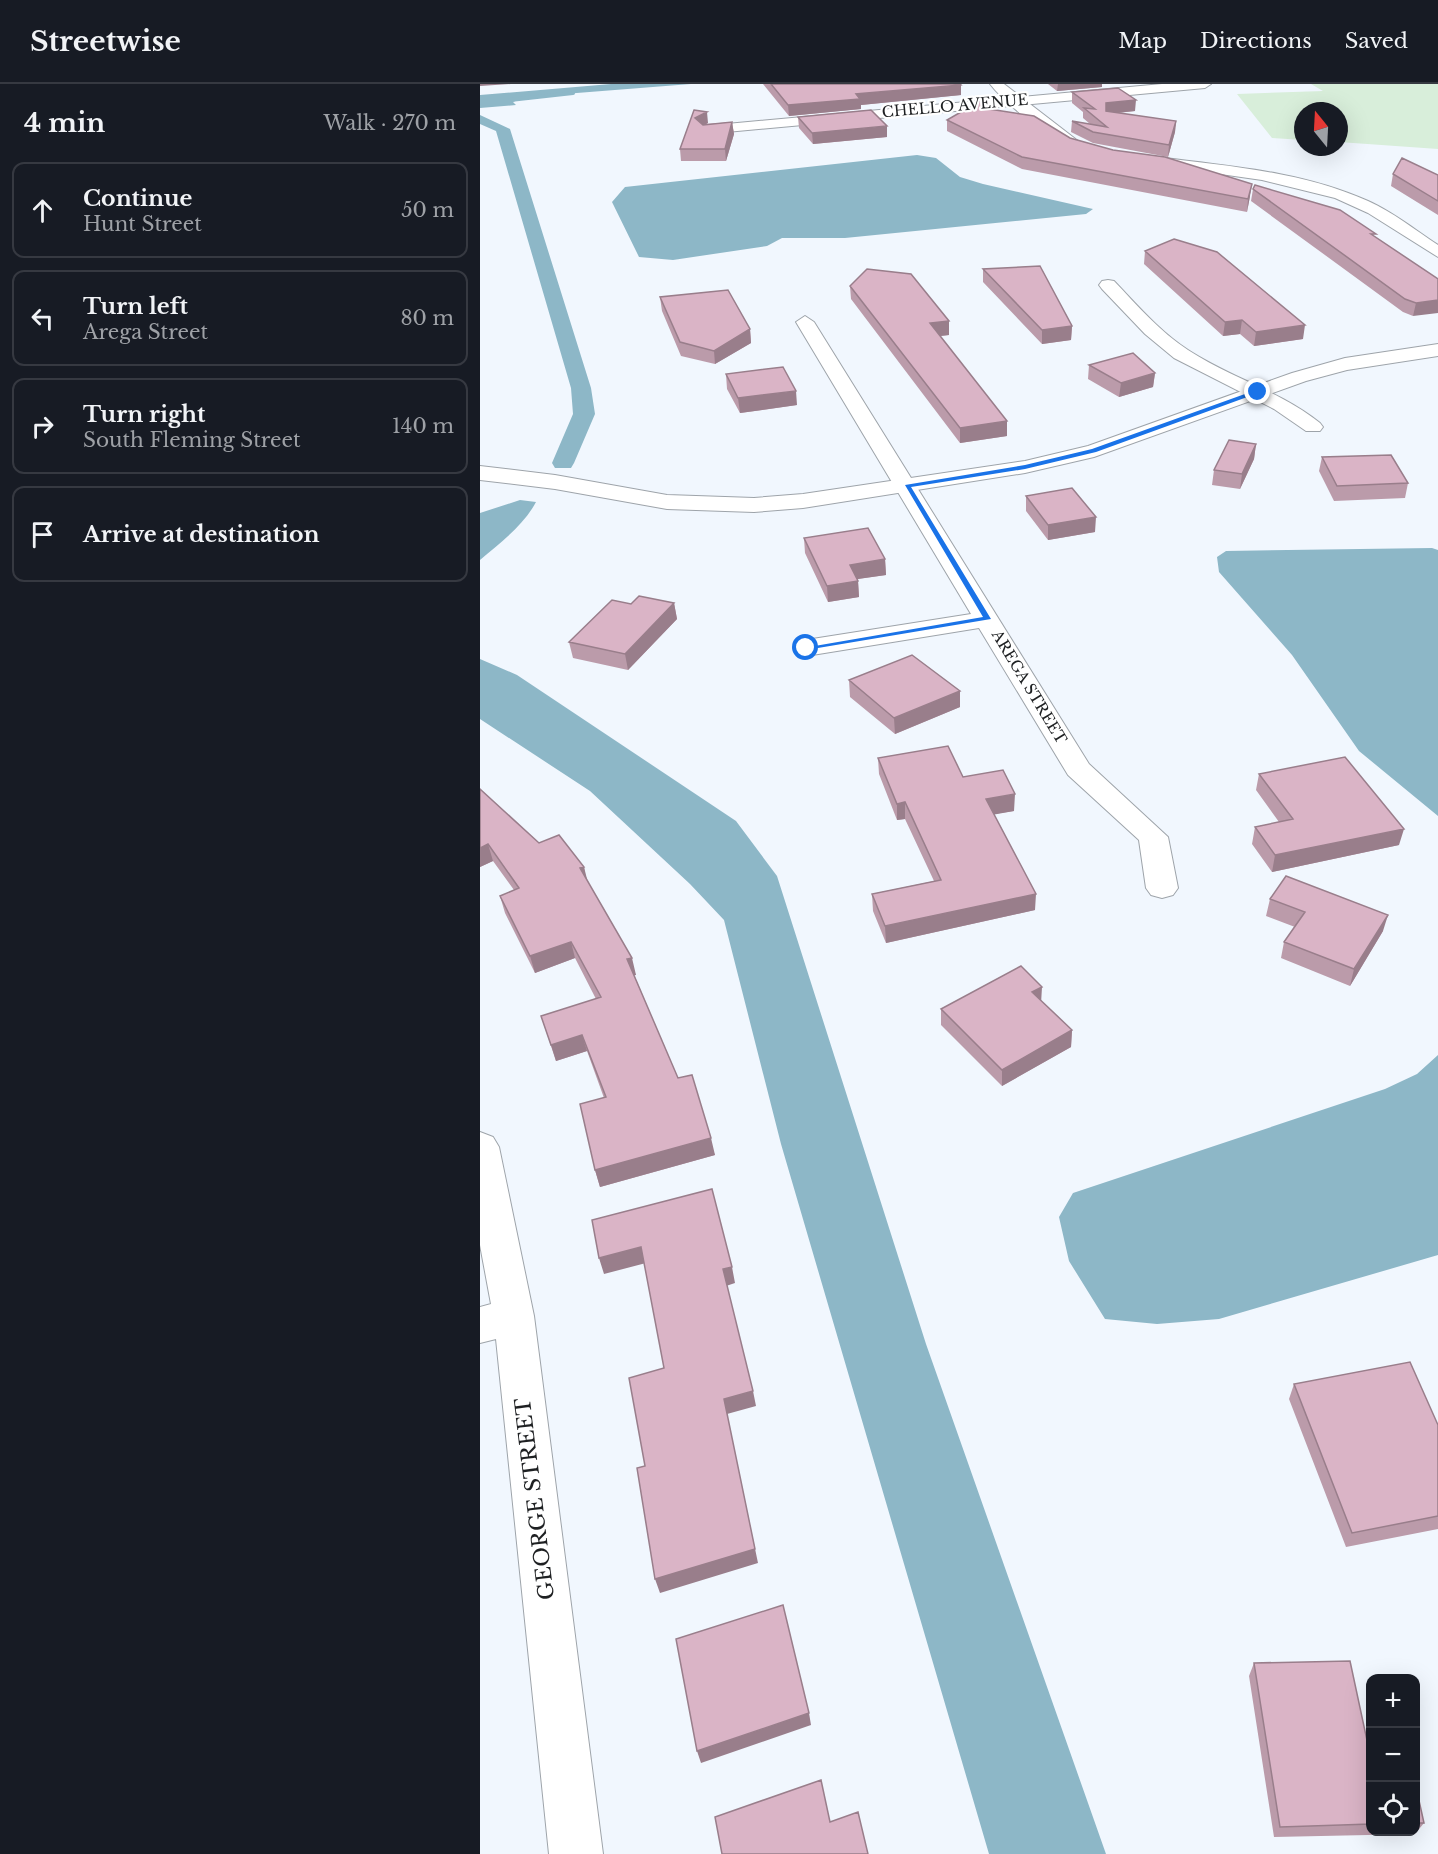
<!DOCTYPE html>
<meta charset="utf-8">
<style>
:root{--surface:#171b24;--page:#20242c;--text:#f1f3f6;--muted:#9ea1a6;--line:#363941}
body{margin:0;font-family:"Libre Baskerville",serif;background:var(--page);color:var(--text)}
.controls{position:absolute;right:18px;bottom:18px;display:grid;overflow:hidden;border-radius:12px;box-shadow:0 6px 24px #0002}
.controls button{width:54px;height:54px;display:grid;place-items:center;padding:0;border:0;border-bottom:2px solid var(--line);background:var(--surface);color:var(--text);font:30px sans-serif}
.compass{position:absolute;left:814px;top:18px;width:54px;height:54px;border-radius:50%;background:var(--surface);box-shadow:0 6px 24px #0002;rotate:342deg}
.stop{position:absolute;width:18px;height:18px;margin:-14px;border:4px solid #1a73e8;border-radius:50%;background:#fff}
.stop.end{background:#1a73e8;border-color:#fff;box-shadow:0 2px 6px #0008}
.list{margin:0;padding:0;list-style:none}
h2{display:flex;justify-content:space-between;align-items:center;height:78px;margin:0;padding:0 24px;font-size:26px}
h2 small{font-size:20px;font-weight:400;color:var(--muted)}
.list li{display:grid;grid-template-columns:39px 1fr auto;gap:18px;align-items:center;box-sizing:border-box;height:96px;margin:0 12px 12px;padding:0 12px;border:2px solid var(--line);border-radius:12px}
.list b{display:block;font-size:22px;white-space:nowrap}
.list p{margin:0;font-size:20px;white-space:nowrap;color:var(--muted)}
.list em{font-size:20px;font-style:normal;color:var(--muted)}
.icon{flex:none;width:33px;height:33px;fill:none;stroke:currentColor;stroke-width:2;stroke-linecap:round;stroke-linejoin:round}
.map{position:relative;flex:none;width:958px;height:1770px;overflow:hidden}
header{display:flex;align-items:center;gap:36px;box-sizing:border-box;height:84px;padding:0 30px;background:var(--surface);border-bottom:2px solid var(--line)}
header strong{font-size:28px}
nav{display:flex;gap:33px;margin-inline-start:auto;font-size:21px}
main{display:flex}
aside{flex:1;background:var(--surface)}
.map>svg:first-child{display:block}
.green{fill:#d8eeda}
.water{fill:#8db7c7}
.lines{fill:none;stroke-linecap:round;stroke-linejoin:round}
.stream{stroke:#8db7c7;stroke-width:4}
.canal{fill:#8db7c7;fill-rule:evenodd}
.minor-casing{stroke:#9ea4aa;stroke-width:2}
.tertiary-casing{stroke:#9ea4aa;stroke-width:2}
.minor{fill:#fff;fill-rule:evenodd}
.tertiary{fill:#fff;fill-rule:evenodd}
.wall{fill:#bb9baa}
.shaded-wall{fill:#997e8b}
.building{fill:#dab4c6;stroke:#997e8b;stroke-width:1.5}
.route{fill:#1a73e8}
.labels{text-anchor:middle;stroke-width:4.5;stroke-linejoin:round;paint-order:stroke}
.far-street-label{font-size:15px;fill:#1e2022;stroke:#fff}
.near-street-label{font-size:21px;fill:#1e2022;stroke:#fff}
</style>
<header>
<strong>Streetwise</strong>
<nav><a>Map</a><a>Directions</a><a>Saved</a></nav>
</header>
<main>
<aside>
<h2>4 min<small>Walk · 270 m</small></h2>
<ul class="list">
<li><svg class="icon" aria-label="ahead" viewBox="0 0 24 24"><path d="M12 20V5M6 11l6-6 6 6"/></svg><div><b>Continue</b><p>Hunt Street</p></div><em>50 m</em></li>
<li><svg class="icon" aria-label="left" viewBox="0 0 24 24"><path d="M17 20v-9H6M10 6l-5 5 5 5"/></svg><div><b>Turn left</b><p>Arega Street</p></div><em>80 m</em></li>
<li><svg class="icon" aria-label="right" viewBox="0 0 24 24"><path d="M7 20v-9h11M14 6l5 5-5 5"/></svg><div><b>Turn right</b><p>South Fleming Street</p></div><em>140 m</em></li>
<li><svg class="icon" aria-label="arrive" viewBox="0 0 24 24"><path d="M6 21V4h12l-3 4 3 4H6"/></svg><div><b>Arrive at destination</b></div></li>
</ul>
</aside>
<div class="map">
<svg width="958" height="1770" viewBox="0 0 958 1770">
<rect width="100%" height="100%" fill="#f1f7fe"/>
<!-- green -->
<path class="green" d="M831,0h127v65l-99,-7v-31h-36v29l-31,-2 -35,-44 86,-3z"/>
<!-- water -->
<path class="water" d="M131,0h80l-165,13 -13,5 3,3 -36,3v-13z
M437,71l19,3 24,19 23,7 110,25 -7,5 -241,24h-63l-15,8 -94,14 -34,-3 -27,-55 13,-15z
M40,416l16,2c-12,23 -36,41 -56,58v-47z
M952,464l6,2v266l-79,-65 -67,-96 -73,-83 -2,-15 9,-6z
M0,575l37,16 219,146 41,55 149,468 180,510h-117l-208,-710 -57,-224 -34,-36 -100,-93 -110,-72z
M958,971v200l-219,64 -62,5 -52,-5 -36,-58 -10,-44 14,-24 312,-104 32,-15z"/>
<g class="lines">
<!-- stream -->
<path class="stream" d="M30,16l63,-7"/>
<!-- canal -->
<path class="canal" d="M0,31l30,14 81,259 4,26 -21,49 -3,5h-16l-3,-5 21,-49 -2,-26 -75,-257 -16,-7z"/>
<!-- minor casing -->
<g class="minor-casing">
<path id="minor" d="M682,0h49l-6,4 -500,46 -7,-4 7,-4z
M628,196l6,1c23,24 46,51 74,69 43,28 92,41 132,73l3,4 -3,4h-14l-32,-22 -100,-51 -29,-24 -43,-45 -3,-4 3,-4z
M325,232l9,6 275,442 79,73 10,51 -5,7 -11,3 -11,-3 -5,-7 -7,-48 -71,-65 -89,-147 -173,28 -9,-3 -4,-5 4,-5 9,-3 165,-26 -175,-292z
M0,1048l13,5 6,10 35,169 69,538h-54l-53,-515 -16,4v-36l11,-3 -11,-59z"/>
</g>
<!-- tertiary casing -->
<g class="tertiary-casing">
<path id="tertiary" d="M510,0h14l74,57 -7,4c-22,-5 -67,-43 -81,-61z
M676,73c71,9 145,14 212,44 25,11 47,29 70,44v12l-70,-44 -33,-15 -73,-18 -111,-16 -2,-3z
M958,260v12l-91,14 -41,11 -212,76 -69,16 -222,35 -49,4 -87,-3 -112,-20 -75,-9v-14l75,9 112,20 87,3 49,-4 222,-33 63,-15 204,-73 53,-15z"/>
</g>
<!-- minor -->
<use href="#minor" class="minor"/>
<!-- tertiary -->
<use href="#tertiary" class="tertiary"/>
</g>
<!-- wall -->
<path class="wall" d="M283,0h197l1,11 -100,10v4l-72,7z
M568,0h54v3l-45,4z
M592,8l63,19 -17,2 58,8 -1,11 -7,25 -75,-14 -22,-11 1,-11 18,3 -7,-6v-6l-11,-9z
M509,25l81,29 180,58 -3,16 -225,-43 -75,-38v-11z
M214,26l14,13 -2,1 26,-2 2,12 -8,27h-45l-1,-12z
M318,33l89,20 -74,7 -14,-16z
M913,90l45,1v40l-47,-29z
M773,105l122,48 63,42 -25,37 -10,-4 -152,-111z
M665,167l158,88 -49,7 -14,-12 -17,2 -79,-72z
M503,185l89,57 -1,14 -29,4 -59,-62z
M370,202l99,35v14l-9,1 67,100 -47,7 -109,-144z
M180,213l90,32 1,14 -36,21 -34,-8 -19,-45z
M609,281l66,8 -2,14 -34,10 -31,-18z
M246,290l71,31 -57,8 -13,-24z
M776,360l-2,15 -14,30 -28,-4 2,-15z
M842,373l86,26 -3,15 -71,3 -15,-30z
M546,412l69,36 -47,8 -22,-29z
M324,454l81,21 1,16 -29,4 1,2 1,16 -31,5 -23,-49z
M194,519l3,16 -49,51 -55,-12 -4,-16z
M369,596l111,27 -65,27 -45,-37z
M398,674l85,19 51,34 -20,3 41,96 -149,33 -13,-32 -1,-17 62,-13 -29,-62 -8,1 -18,-46z
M779,690l140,71 -127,27 -20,-28 3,-17 24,-5 -23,-32z
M0,705l59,54 45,24 2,12 50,96h-2l44,103 37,77 -115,32 -5,-17 9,-72 -17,-47 -31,10 -15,-45 55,-17 -21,-41 -40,15 -30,-60 -5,-17 14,-6 -21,-29 -13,6z
M790,815l113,32 -33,55 -69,-28 3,-16 11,-15 -29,-11z
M461,925l131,21 -1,17 -69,39 -61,-61z
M814,1300l144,41v104l-92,18 -57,-148z
M774,1579l117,96v73h45v-45l8,36 -9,11 -141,3 -25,-161z"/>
<!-- shaded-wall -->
<path class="shaded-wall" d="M0,0h31l-31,2z
M578,0h44v3l-45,4z
M481,1v10l-100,10v4l-72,7 -1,-11 68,-11z
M656,16l-1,11 -30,3 1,-11z
M227,28l1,11 -12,6 -1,-11z
M696,37l-1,11 -7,25 1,-12z
M252,38l2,12 -8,27 -1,-12z
M407,42v11l-74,7 -1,-11z
M772,100l-2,12 -3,16 1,-13z
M958,216v13l-25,3 3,-13z
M762,236l-2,14 -17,2 2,-14z
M469,237v14l-18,2 -1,-14z
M825,241l-2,14 -49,7 2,-14z
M592,242l-1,14 -29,4v-14z
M270,245l1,14 -36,21 -1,-13z
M675,289l-2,14 -34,10 2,-14z
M316,307l1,14 -57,8 -2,-15z
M527,337v15l-47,7v-15z
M776,360l-2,15 -14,30 2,-15z
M616,433l-1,15 -47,8v-15z
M405,475l1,16 -35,5 -1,-15z
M378,497l1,16 -31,5 -1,-16z
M194,519l3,16 -49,51 -3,-16z
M480,607v16l-65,27 -1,-16z
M535,710l-1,17 -28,5v-17z
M425,718v17l-8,1v-16z
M924,745l-5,16 -127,27 3,-17z
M8,760l5,17 -13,6v-19z
M104,783l4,16 -8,-15z
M556,810l-1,16 -149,33 -1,-17z
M908,831l-5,16 -33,55 4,-17z
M91,858l4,16 -40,15 -5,-17z
M152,874l4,17 -5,1 -4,-17z
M562,903l-1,17 -9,-12z
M592,946l-1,17 -69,39v-16z
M102,951l5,16 -31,10 -5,-16z
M231,1054l4,17 -115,32 -5,-17z
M161,1163l5,16 -42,11 -5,-16z
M252,1183l3,16 -9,3 -3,-17z
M273,1307l3,15 -29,8 31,149 -98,30 -5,-14 69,-180z
M329,1629l2,12 -110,38 -4,-12z"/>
<!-- building -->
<path class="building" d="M291,0h189l1,1 -105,9 4,5 -72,6z
M638,4l18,12 -30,3v8l70,10 -7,24 -76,-13 -21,-11 35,6 -23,-19 11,1 -23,-17z
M500,17l9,8 45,7 36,22 43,12 52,7 87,27 -4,15 -226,-42 -75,-37z
M214,26l13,2 -12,6 8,7 29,-3 -7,27h-45z
M391,26l16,16 -75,7 -14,-16z
M922,74l36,17v26l-45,-27z
M775,101l85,25 36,24h-5l67,45v21l-22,3 -11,-4 -152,-110z
M694,155l43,13 88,73 -49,7 -14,-12 -17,2 -80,-71z
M560,182l32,60 -30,4 -59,-61z
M387,185l44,5 38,47 -19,2 77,98 -47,7 -110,-142z
M248,206l22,39 -36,22 -34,-9 -20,-45z
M653,269l22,20 -34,10 -32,-18z
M303,283l13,24 -58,7 -12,-24z
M749,356l27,4 -14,30 -28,-4z
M911,371l17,28 -71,3 -15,-29z
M592,404l24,29 -48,8 -22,-29z
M388,444l17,31 -35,6 8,16 -31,5 -23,-48z
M159,512l35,7 -49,51 -56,-12 43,-42 19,4z
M432,571l48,36 -66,27 -45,-38z
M468,662l15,31 40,-7 12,24 -29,5 50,95 -151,32 -13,-32 69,-14 -36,-78 -8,2 -19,-46z
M865,673l59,72 -129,26 -20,-28 38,-8 -34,-45z
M0,705l59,54 20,-8 25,32 -4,1 52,90 -5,1 51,119 14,-3 19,63 -116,32 -15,-66 26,-7 -24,-62 -31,10 -10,-29 60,-19 -30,-55 -41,14 -30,-60 19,-8 -31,-44 -8,4z
M806,792l102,39 -34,54 -70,-27 21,-30 -35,-13z
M541,882l21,21 -10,5 40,38 -70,40 -61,-61z
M232,1105l20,78 -9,2 30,122 -29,8 31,150 -100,30 -18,-111 8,-2 -16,-88 35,-10 -23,-121 -42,11 -7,-38z
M930,1278l28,63v91l-86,17 -58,-149z
M303,1521l26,108 -112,38 -21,-112z
M870,1577l21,98v65l-91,3 -26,-164z
M341,1696l9,42 28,-10 10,42h-146l-7,-37z
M936,1703l8,36h-8z"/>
<!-- route -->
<path class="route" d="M776,306l5,2 -165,60 -71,17 -114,18 80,132 -185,31 -3,-2 180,-31 -78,-132 120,-20 67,-16z"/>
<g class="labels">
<!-- far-street labels -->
<g class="far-street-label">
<text transform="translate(475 22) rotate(-5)" y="5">CHELLO AVENUE</text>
<text transform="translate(549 603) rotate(59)" y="5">AREGA STREET</text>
</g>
<!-- near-street labels -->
<g class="near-street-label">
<text transform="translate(55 1415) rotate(-97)" y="7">GEORGE STREET</text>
</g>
</g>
</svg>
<div class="controls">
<button>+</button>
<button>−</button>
<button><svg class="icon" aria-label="locate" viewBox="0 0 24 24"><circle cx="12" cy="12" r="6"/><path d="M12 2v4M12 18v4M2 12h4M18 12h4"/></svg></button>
</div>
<svg class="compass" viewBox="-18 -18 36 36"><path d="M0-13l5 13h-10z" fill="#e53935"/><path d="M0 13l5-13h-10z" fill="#9ea1a6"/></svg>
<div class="stop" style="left:326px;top:564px"></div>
<div class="stop end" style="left:778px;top:308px"></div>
</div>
</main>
